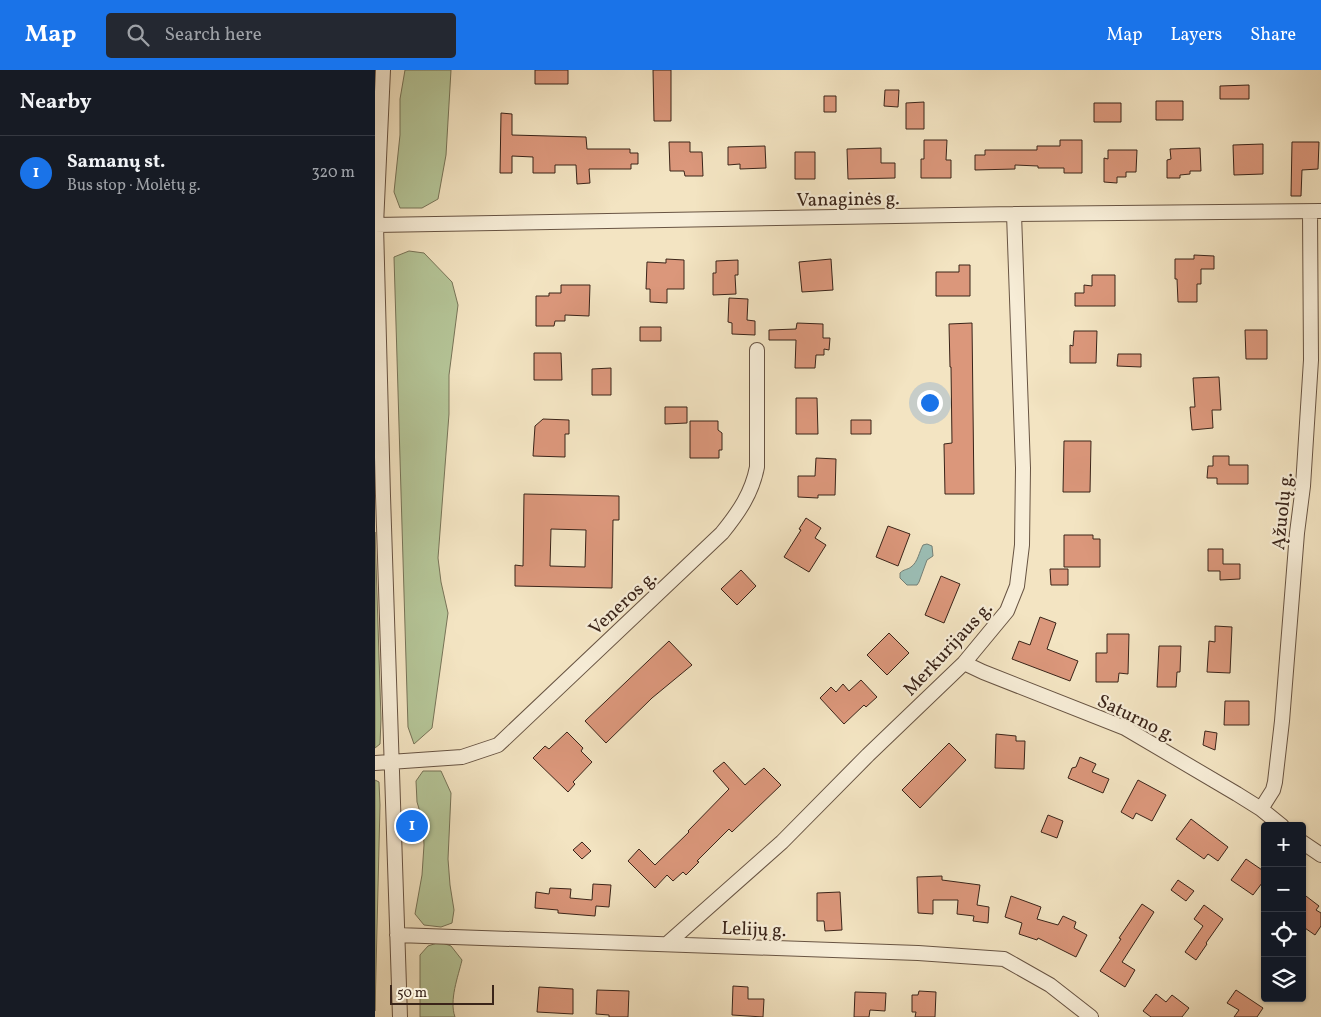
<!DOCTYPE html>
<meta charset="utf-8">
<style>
:root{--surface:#171b24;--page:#242831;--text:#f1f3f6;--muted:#9ea1a6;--line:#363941;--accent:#1a73e8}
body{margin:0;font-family:Vollkorn,serif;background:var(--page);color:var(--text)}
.controls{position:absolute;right:15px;bottom:15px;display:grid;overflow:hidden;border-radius:5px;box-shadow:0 1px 4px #0004}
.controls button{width:45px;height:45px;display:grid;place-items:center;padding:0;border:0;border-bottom:1px solid var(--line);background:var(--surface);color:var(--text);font:25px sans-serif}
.scale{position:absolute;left:15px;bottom:12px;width:104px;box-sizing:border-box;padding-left:5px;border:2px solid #3a2419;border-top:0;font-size:14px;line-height:18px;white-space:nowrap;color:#3a2419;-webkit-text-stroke:4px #f7edd7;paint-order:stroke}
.you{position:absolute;left:554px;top:332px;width:18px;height:18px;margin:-12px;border:4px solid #fff;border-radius:50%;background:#1a73e8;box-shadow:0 0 0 8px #1a73e833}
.badge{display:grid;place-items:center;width:32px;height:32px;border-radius:50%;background:var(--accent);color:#fff;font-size:16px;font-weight:700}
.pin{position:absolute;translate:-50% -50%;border:2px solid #fff;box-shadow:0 1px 5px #0006}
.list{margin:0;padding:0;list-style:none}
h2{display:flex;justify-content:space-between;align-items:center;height:65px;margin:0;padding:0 20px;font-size:21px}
h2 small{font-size:16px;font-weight:400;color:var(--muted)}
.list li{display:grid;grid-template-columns:32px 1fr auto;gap:15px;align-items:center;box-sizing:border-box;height:75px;padding:0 20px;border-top:1px solid var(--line)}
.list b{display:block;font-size:19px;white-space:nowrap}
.list p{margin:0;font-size:16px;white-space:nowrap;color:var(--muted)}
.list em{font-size:16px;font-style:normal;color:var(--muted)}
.icon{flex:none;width:28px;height:28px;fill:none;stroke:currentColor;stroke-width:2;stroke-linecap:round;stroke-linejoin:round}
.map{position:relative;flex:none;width:946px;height:947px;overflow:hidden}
header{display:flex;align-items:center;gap:30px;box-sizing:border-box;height:70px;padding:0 25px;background:var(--accent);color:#fff}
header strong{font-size:24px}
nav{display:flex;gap:28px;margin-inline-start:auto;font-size:18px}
.search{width:350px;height:45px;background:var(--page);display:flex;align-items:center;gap:12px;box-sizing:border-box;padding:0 18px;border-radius:5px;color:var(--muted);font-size:19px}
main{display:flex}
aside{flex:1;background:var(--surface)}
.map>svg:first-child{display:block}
.green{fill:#b5c598;stroke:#787458}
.water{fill:#9bbeb5;stroke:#748077}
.building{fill:#db977b;stroke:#3a2419;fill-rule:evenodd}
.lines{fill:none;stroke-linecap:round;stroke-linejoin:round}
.minor-casing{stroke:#685443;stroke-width:16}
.minor{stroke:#f7edd7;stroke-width:14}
.labels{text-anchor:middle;stroke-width:4.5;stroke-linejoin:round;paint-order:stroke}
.street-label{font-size:19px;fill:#3a2419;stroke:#f7edd7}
</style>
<header>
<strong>Map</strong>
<div class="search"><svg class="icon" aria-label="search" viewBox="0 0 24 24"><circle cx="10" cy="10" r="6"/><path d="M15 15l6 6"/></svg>Search here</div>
<nav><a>Map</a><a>Layers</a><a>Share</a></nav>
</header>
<main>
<aside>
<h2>Nearby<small></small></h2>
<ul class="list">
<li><span class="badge">1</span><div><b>Samanų st.</b><p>Bus stop · Molėtų g.</p></div><em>320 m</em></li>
</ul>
</aside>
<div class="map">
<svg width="946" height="947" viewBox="0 0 946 947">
<rect width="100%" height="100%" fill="#f3e4c2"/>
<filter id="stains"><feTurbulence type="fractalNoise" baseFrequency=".004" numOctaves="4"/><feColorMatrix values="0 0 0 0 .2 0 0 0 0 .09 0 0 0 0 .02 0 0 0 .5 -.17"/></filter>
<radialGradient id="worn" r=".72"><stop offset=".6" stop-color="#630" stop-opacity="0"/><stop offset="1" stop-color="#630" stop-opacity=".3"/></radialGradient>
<!-- green -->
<path class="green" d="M30,0h46l-5,85 -8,44 -16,9h-22l-6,-16 6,-57v-36z
M34,181l15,2 28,29 6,23 -9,70v39l-11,144 3,24 7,31 -16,115 -18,16 -6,-17 -14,-470z
M0,462l6,187 -1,25 -5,4z
M48,701h18l10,22 -3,66 2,26 4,25 -2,13 -11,4 -17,-2 -9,-11 7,-39 2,-30 -1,-23 -6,-20 -1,-21z
M0,710l4,2 1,23 -5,206z
M65,872l11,4 11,14c-4,17 -13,40 -7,57h-35v-62l8,-9z"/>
<!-- water -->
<path class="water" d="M552,474l5,2 1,10 -6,4 -8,22 -2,3h-10l-7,-7v-5c4,-4 7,-3 11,-6 7,-5 8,-15 12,-22z"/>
<!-- building -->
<path class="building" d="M160,0h33v14h-33z
M278,0h18v51h-17z
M874,15v14h-29v-13z
M510,20h14l-1,17 -14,-1z
M449,26h12v16h-12z
M781,31h27v19h-27z
M549,32v27h-18v-26z
M719,33h27v19h-27z
M126,43l11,1v21l74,2 1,12h43v4h8v11h-7v5h-42l1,14 -13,1 -1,-19h-21v8h-22v-16l-21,-1v17h-12z
M549,70h23l-1,20h5v18h-30v-19h3z
M685,70h22v33h-18v-5h-26v-2l-23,-1v4l-40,1v-15h10v-5h52v-4h23z
M294,72h21v10h12l1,24h-18l-1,-5h-14z
M917,72h27l-1,27 -16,1 -1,26h-10z
M888,74v30l-29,1 -1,-30z
M390,76l1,22 -26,1v-5l-12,1v-18z
M506,78v15h14v15l-47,1 -1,-30z
M825,78l1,23h-11v3l-10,1v3h-13v-18l4,-1 -1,-10z
M733,80h29l-1,22h-10v5h-9v6l-13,-1v-24l4,1z
M420,82h20v27h-20z
M819,185l20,1v13h-13v15h-4v18h-19l-1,-23h-2v-20h19z
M291,189l18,1v29h-17v14l-17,-1v-13h-4l1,-27 19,1z
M456,189l2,31 -31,2 -3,-30z
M363,190v15h-3l1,19 -23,1v-22h3v-12z
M584,195h11v31h-34v-24h23z
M717,205h23v31h-40v-13h9v-8l8,1z
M186,215h29l-1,31 -24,-1v6h-10l-1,5h-18v-30h13v-3h12z
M354,228l19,1 -1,21 8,1v14l-23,-1v-11l-4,-1z
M422,253l26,1v14h7l-1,12 -5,-1v6h-8l-1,13h-20l1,-28h-27v-10l27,-1z
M597,253l2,171h-29l-1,-50 8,-1 -1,-76h-1l-1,-43z
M265,257h21v14h-21z
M870,260h22v29h-21z
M699,261h23l-1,32h-26v-18l3,1z
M159,283h27l1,27h-28z
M743,284h23v13l-24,-1z
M236,298v27h-19v-26z
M844,307l2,33h-9l1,18 -21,2 -2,-23h5l-2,-29z
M421,328h21l1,36h-22z
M290,337h22v16l-22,1z
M168,349l26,1v14h-4v23l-32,-1 2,-30z
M476,350h20v14h-20z
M315,351h28v9l4,3v17h-3v8h-29z
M689,371h27l-1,51h-27z
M838,386h16v9h19v19h-31v-6h-10l1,-12h5z
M441,388l20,1 -1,36h-17v3l-20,-1v-21h17z
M149,424l95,2v24h-6l-1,68 -97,-2v-21l8,1zM176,459l35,1 -1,37 -35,-1z
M431,448l15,10 -6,10 11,7 -17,27 -25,-15 17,-27 -2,-1z
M513,456l22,8 -12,32 -22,-9z
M689,465h29v4h7v28h-36z
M833,479h15v15h17v15l-20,1v-9h-12z
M675,499h18v16h-17z
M366,500l15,16 -19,19 -16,-16z
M566,506l19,8 -16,39 -19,-8z
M665,547l16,6 -9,26 31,12 -8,20 -58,-22 7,-18 11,4z
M840,556l17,1 -2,46 -23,-1 2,-31 6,1z
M514,563l20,20 -22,22 -20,-20z
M732,564h22l-1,40 -9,-1 -1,9h-22v-29h11z
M294,571l23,24 -40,33 -46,45 -21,-22z
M784,576h22l-1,26h-3l-1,15h-19z
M486,610l16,17 -11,10 -2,-2 -20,19 -24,-26 11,-11 5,5 7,-8 6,7z
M850,631h24v24h-25z
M830,661l12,2 -2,17 -12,-5z
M192,662l16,16 -2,3 11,11 -19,20 2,2 -7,8 -35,-34 12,-12 4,3z
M621,664l20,2v5h9l-1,28 -29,-1z
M574,673l17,17 -46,48 -18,-18z
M705,687l16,7 -4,8 17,7 -6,14 -35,-15 4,-10 4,-1z
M349,692l21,23 19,-17 17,17 -49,47 -3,-3 -32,32 2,1 -13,13 -3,-3 -10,9 -6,-6 -12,13 -27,-27 11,-12 16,16 34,-33 -1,-1 41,-42 -16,-18z
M763,710l28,15 -14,26 -16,-8 -3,6 -12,-7z
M673,745l15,6 -6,17 -16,-6z
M816,749l37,28 -10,14 -10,-7 -4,5 -28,-20z
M207,772l9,9 -9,8 -9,-9z
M871,789l19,13v7l-12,16 -22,-15z
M567,806v4l38,5 -3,20 12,2 -1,16 -15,-2 1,-5 -17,-2 1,-14h-25v14l-15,-1 -1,-36z
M803,810l16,11 -8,10 -15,-11z
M218,814l18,1 -2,22 -13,-1 -1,10 -37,-3v-3l-23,-2 1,-16 13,2 1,-6 21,1 -1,9 22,2z
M465,822l2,38 -17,1 -1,-10h-7v-28z
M927,823l17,13 -3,4 5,3v13l-6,9 -13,-9z
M636,826l30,11 -4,12 21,6 5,-9 13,6 -2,6 13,7 -11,22 -38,-19 -1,2 -18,-6 3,-11 -17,-6z
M767,834l12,8 -32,50 13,8 -10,17 -25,-16 21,-32 -2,-1z
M829,835l19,14 -17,24 1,1 -11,16 -11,-8 18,-26 -9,-7z
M358,916l15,1v12h16l-1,18 -31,-2z
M164,917l34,2v25l-36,-2z
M222,920l32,1 -1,26h-19v-2l-13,-1z
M861,920l27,18 -6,9h-23l5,-7 -12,-7z
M544,921l17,1 -1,25h-20l1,-5h-4v-17h6z
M480,922l31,1 -1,18 -15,-1 -1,7h-15z
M781,924l10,8 6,-7 17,13 -7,9h-31l-8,-6z"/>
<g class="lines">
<!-- minor casing -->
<g class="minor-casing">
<path id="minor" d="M8,0l-7,155 7,271 17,521
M0,155l639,-11 307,-3
M589,593l19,9 142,56 112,66 24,15 21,17
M0,693l87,-6 36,-12 224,-212c17,-21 30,-40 35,-66v-117
M886,739l12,-19 2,-8 7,-61 15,-188 6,-47 8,-126 -1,-148
M927,772l19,13
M22,865l521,18 86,6 46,26 41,32
M293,873l114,-101 86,-87 96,-92 43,-52 10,-25 5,-41 1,-77 -9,-254"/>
</g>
<!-- minor -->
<use href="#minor" class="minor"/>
</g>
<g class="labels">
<!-- street labels -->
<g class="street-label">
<text transform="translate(473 128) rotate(-1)" y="7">Vanaginės g.</text>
<text transform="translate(906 441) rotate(-84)" y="7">Ąžuolų g.</text>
<text transform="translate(247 532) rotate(-43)" y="7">Veneros g.</text>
<text transform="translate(572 578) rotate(-47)" y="7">Merkurijaus g.</text>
<text transform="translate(762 647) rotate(26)" y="7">Saturno g.</text>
<text transform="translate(379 858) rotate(2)" y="7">Lelijų g.</text>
</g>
</g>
<rect width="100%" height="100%" filter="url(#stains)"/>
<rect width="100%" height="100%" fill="url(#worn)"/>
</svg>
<div class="controls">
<button>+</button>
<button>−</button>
<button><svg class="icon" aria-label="locate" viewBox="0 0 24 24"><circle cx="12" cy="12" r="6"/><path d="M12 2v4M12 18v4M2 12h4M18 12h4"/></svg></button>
<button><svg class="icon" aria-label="layers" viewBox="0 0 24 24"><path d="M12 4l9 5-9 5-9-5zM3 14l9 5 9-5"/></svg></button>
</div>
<div class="scale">50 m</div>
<div class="you"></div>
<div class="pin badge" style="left:37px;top:756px">1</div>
</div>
</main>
